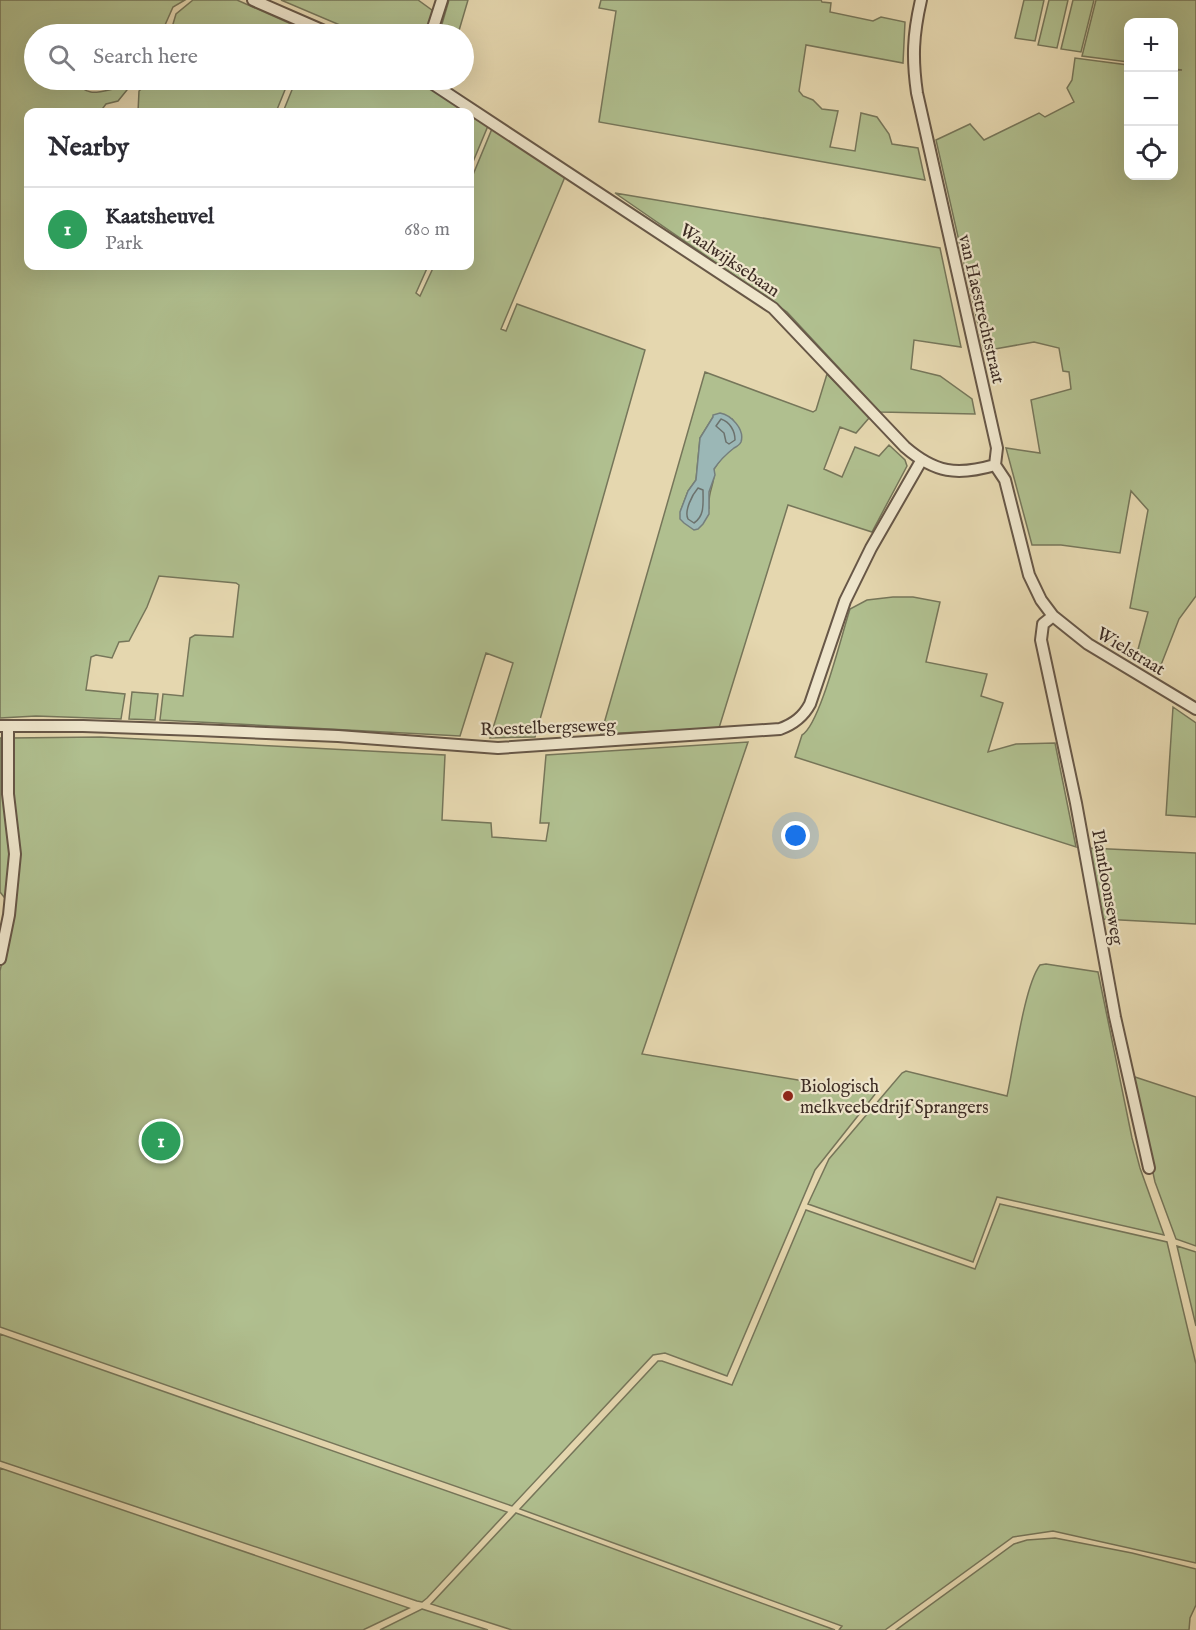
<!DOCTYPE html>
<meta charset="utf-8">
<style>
:root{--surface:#fff;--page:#f7f7f7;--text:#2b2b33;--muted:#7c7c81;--line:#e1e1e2;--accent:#111827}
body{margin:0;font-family:"IM FELL English",serif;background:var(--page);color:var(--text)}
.controls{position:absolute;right:18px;top:18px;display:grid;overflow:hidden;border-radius:12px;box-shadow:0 6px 24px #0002}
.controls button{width:54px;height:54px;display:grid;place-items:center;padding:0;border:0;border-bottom:2px solid var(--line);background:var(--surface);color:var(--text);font:30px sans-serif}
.you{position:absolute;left:796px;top:836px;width:21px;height:21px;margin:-15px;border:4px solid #fff;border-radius:50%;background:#1a73e8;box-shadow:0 0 0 9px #1a73e833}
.badge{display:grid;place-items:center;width:39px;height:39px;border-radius:50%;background:var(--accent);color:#fff;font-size:20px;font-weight:700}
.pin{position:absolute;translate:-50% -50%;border:3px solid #fff;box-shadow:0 2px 6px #0006}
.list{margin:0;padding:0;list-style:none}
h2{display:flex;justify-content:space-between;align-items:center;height:78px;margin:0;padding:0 24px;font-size:26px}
h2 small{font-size:20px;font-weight:400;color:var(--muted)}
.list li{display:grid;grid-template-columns:39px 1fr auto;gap:18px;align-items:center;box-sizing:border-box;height:84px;padding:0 24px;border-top:2px solid var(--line)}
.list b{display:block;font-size:22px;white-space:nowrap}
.list p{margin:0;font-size:20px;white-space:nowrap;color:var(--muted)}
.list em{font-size:20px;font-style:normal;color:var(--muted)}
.icon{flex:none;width:33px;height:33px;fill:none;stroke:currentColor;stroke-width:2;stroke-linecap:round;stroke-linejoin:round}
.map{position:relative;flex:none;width:1196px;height:1630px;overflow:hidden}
.search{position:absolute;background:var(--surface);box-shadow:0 6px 24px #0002;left:24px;top:24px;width:450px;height:66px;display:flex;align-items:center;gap:15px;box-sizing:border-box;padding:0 21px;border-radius:33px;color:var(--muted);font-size:22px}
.panel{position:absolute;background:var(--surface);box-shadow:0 6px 24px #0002;left:24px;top:108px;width:450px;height:162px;border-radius:12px}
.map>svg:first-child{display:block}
.green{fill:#b0bf8f;stroke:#76765a;stroke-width:1.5;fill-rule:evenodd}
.water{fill:#9bb7b6;stroke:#757f7c;stroke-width:1.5}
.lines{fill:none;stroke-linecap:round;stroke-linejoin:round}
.shore{stroke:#6c726d;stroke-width:1.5}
.minor-casing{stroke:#675747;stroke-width:14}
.minor{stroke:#eee5cb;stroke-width:10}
.poi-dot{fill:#8f2418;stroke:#eee5cb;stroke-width:2}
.labels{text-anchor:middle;stroke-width:4.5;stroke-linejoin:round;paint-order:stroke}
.street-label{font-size:18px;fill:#3d2c24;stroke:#eee5cb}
.poi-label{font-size:18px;fill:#3d2c24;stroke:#eee5cb;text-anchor:start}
</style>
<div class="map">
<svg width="1196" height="1630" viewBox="0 0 1196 1630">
<rect width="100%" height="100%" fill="#e5d7af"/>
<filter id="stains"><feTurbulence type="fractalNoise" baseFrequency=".00333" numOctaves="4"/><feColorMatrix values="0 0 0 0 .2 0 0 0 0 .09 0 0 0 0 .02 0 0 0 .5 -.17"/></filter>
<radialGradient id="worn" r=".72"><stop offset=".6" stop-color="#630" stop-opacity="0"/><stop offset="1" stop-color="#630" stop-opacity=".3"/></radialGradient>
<!-- green -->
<path class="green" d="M0,0h185l-12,7 -12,27h-127v46h43c10,24 34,5 50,8v2l-9,11 -12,3 -6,8h-72v154h400l-12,27 4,3 14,-30h36v-84l24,-58 73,48 -66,157 5,2 11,-27 128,46 -110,387 -45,1 23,-75 -27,-10 -26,83 -300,-16 3,-26 20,2 7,-58 5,-3 38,2 6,-52 -3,-2 -77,-7 -12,31 -18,34 -10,1 -7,16 -16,-3 -5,2 -5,33 39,4 -4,25 -85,-3 -36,2z
M193,0h44l70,31 -1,3h-136l6,-20z
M281,0h137l18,13 -6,21h-69z
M449,0h19l-10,34h-19z
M601,0h220l1,2 9,1 -1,9 43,9 8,-4 24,5 -2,41 -97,-18 -7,46 4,5 10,4 9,9 16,2 -8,36 25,4 6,-38 16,4 12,17 3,10 26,4 7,32 -326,-58 17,-111 -17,-3z
M1024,0h20l-9,41 -20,-3z
M1049,0h19l-11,48 -19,-3z
M1073,0h21l-13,52 -20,-3z
M1096,0h100v596l-17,23 -20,51 -23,-13 12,-45 -18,-4 18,-98 -17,-19 -11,62 -59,-8h-29l-26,-97 34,5 -9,-53 40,-11 -2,-17 -6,-1 -4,-23 -25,-6 -50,9 -48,-211 34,-16 14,16 55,-27 6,4 29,-15 -7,-14 5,-8 3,-22 53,7v111h46v-106h8l-8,-1v-47h-46v40l-46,-6z
M156,80h133l-13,32h-138l1,-21 5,-4 10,-4z
M296,80h118l9,2 67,39 -20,48v-57h-187z
M615,193l325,55 21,99 -47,-7 -3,29 29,7 32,23 3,15 -95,-2 -93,-100z
M705,372l108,40 3,-2 11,-36 42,44 -13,15 -16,-6 -16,42 18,8 13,-30 24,9 10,-11 16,15 2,6 -35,66 -84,-27 -69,223 -118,6zM713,417l19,2 8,12 -26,38c2,14 -7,23 -5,39l-28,2 7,-19 8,-11 4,-42z
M893,597h20l27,5 -14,60 61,12 -6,22 22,7 -15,49 28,-8 39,-1 21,104 -281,-90 7,-22c18,-10 40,-102 48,-126l17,-9z
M132,692l26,2 -3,26 -26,-1z
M1173,707l23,16v94l-30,-2z
M101,737l344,18 -3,65 49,3 1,14 54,4 3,-18h-9l6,-68 202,-13 -106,312 234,39 -61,77 -88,206 -62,-23 -12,2 -141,151 -512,-179v-356l13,-60 -3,-173z
M0,738h4l7,115 -3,49 -8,-10z
M1088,848l108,5v71l-94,-5z
M1046,964l52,8 34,166 8,30 24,67 -167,-38 -24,65 -165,-58 21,-45 73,-86 4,-2 101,25c7,-30 17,-110 33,-131z
M1132,1076l64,21v149l-20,-7 -21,-57z
M1000,1204l167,38 29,122v199l-143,-32 -40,6 -128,93h-46l3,-4 -322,-117 138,-148h4l70,24 74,-175 169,59z
M1177,1246l19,6v74z
M0,1334l507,178 -80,86 -5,4 -5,-1 -417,-140z
M0,1468l409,140 -46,22h-363z
M516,1513l319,117h-323l-81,-26z
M1055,1538l77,15 64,16v36l-6,13 -1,12h-293l118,-86 13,-4z
M422,1609l66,21h-108z"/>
<!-- water -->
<path class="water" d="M720,413c11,2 25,16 21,29 -1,2 -5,5 -7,6 -9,7 -14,12 -20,21l1,6 -6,17v22l-6,10 -5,5 -4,1 -10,-7 -4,-4v-7l8,-21 8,-11 4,-42 13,-21v-2z"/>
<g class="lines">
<!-- shore -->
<path class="shore" d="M721,419c9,3 14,12 14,21l-6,4 -3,-2 -2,-9 -8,-7z
M698,488l5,2c0,13 2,26 -9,33l-6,-4c-4,-8 4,-24 10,-31z"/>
<!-- minor casing -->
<g class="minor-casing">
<path id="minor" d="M253,0l78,34
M921,0c-8,35 -9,58 -4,93l80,355 -2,17 10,15 24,95 12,25 12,16 35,28 108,65
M431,34l11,-34
M427,80l346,228 132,139c30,26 52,29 90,18
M1053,616l-10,8 -2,16 35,163 39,214 34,151
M0,726h83l115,4 140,6 160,12 282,-19c14,-5 23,-12 30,-25l35,-103 26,-53 50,-87
M0,959l9,-44 6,-61 -7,-60v-68"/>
</g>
<!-- minor -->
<use href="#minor" class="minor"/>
</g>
<!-- markers -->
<circle class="poi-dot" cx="788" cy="1096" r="6"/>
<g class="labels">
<!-- street labels -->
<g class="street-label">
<text transform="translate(730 260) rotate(34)" y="6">Waalwijksebaan</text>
<text transform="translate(982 309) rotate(77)" y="6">van Haestrechtstraat</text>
<text transform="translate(1131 651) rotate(31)" y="6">Wielstraat</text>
<text transform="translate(548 727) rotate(-2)" y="6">Roestelbergseweg</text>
<text transform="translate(1108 887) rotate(80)" y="6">Plantloonseweg</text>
</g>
<!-- poi labels -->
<g class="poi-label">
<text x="800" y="1092">Biologisch<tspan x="800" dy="21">melkveebedrijf Sprangers</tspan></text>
</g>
</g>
<rect width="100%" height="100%" filter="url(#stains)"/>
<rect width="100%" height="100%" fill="url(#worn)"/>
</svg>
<div class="controls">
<button>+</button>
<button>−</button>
<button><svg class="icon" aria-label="locate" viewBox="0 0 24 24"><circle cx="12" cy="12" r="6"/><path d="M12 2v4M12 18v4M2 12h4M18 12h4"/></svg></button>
</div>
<div class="you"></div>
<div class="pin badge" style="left:161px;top:1141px;background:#2e9e5b">1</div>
<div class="search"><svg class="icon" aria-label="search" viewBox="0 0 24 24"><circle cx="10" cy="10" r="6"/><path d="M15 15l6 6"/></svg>Search here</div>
<section class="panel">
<h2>Nearby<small></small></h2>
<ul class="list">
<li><span class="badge" style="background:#2e9e5b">1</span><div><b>Kaatsheuvel</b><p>Park</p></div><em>680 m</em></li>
</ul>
</section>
</div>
